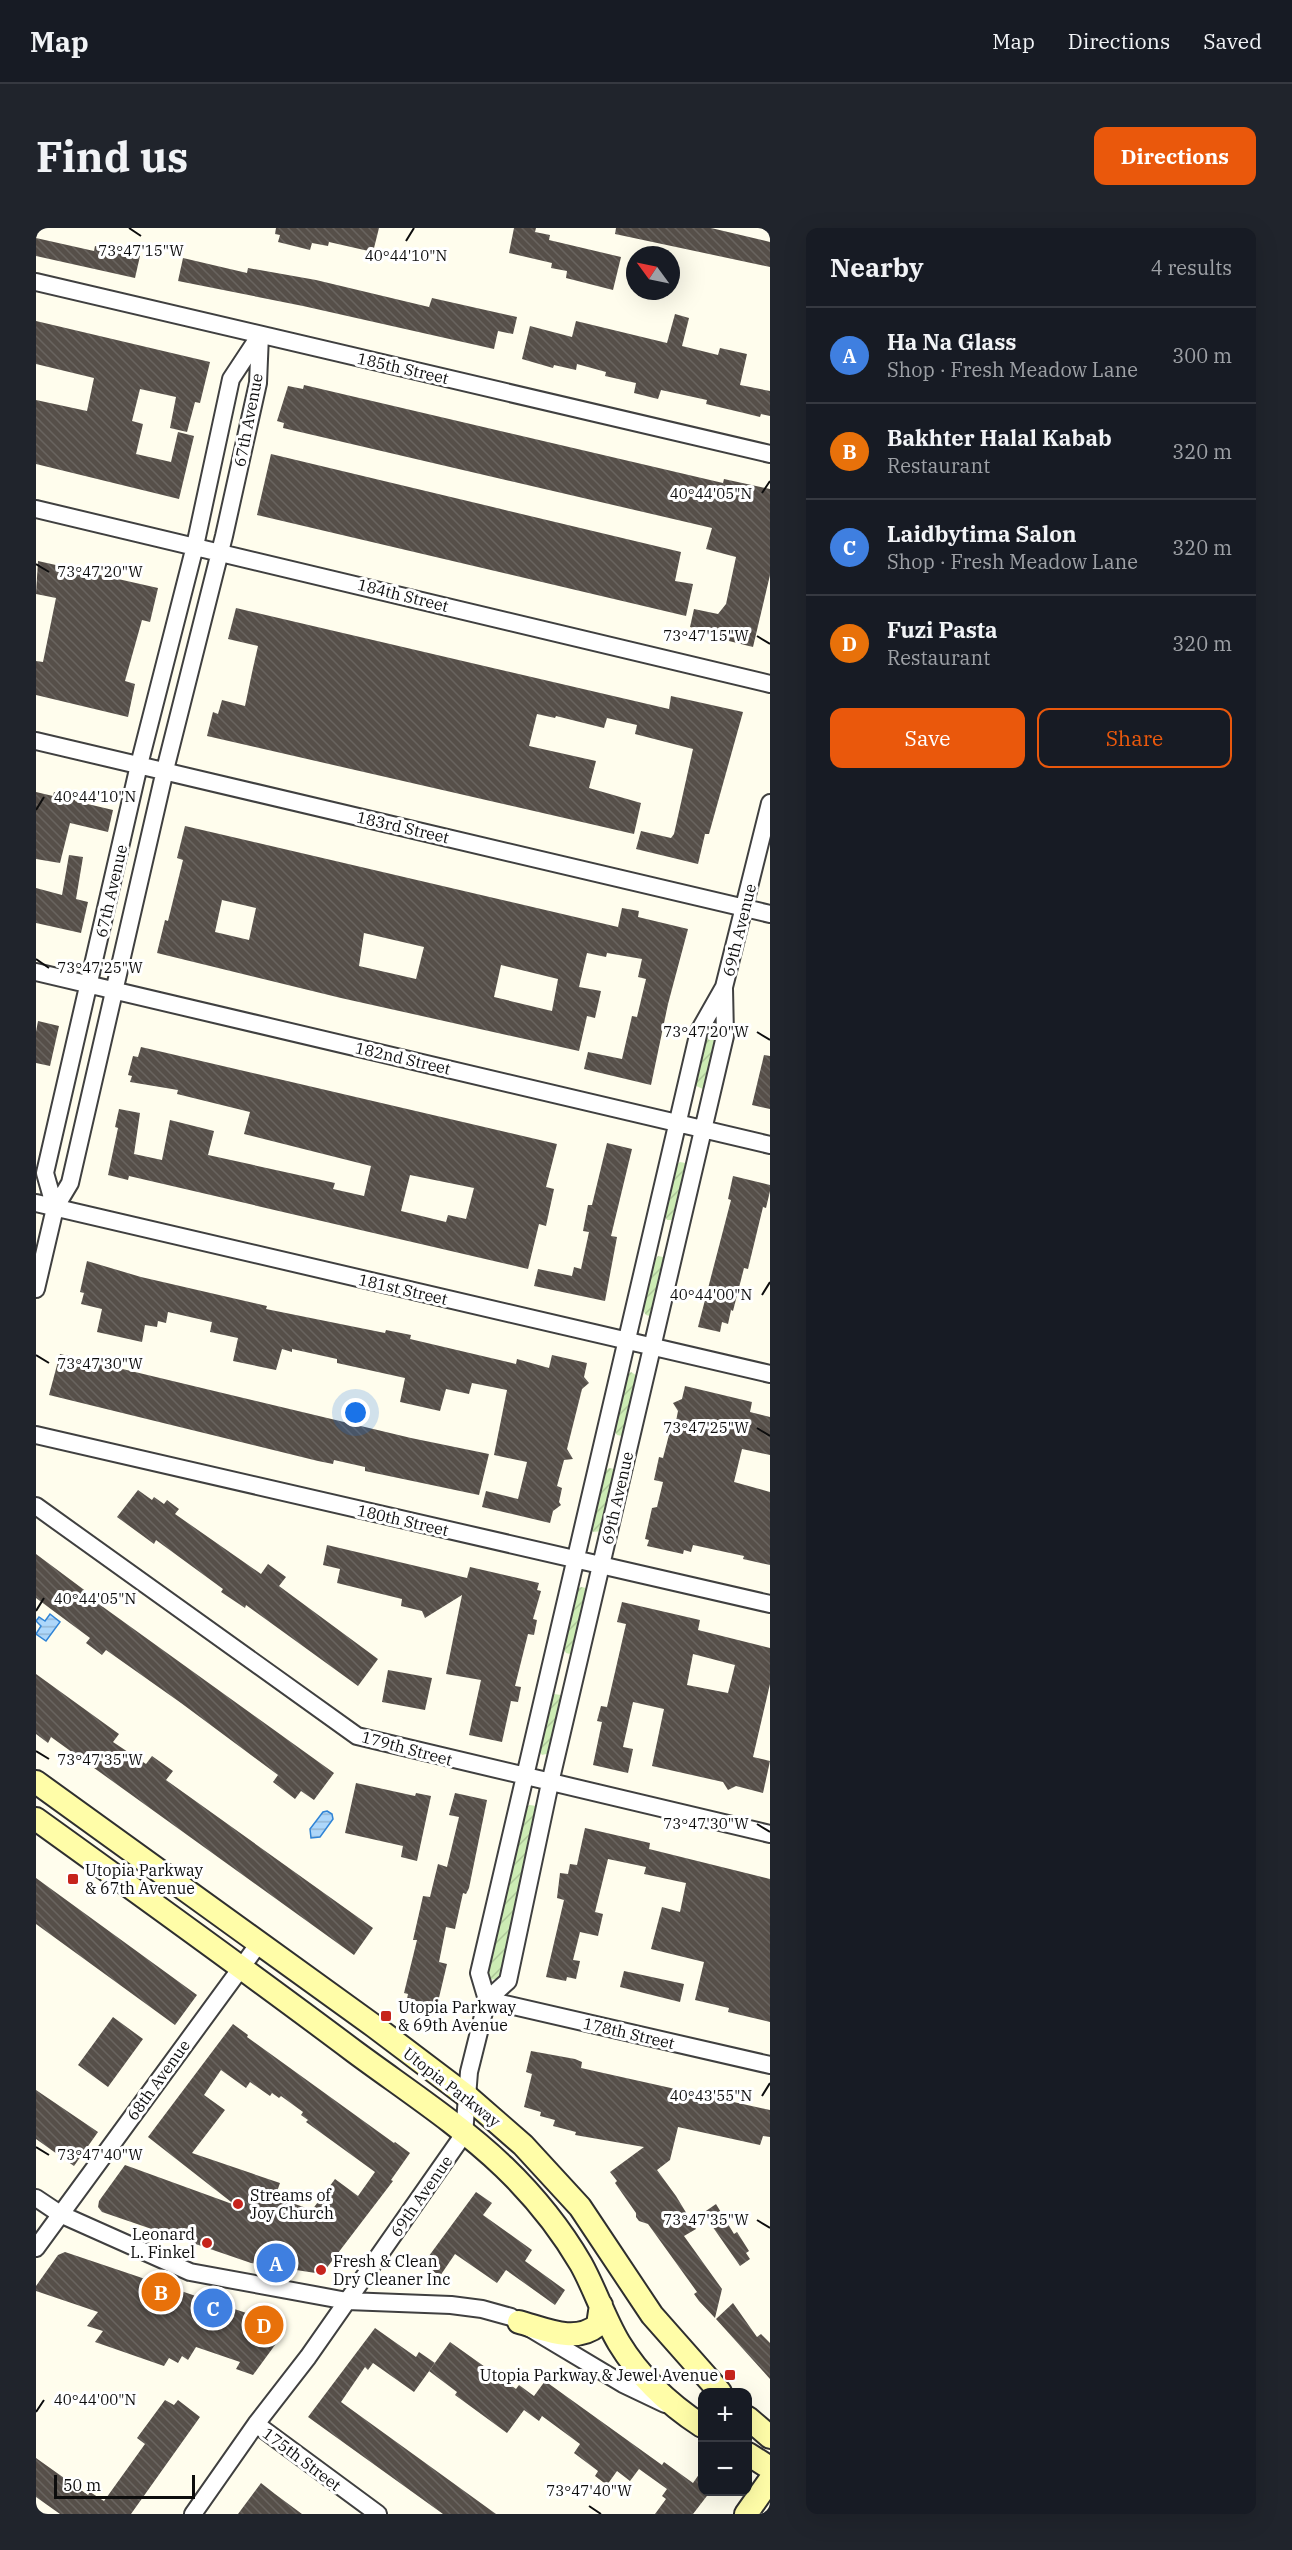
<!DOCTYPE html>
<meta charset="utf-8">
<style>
:root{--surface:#171b24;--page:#20242c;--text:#f1f3f6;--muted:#9ea1a6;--line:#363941;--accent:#ea580c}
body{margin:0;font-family:"IBM Plex Serif",serif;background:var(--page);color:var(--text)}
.controls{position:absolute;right:18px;bottom:18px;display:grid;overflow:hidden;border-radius:12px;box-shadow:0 6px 24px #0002}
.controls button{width:54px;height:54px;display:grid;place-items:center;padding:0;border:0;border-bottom:2px solid var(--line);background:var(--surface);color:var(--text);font:30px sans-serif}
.compass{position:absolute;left:590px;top:18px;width:54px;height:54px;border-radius:50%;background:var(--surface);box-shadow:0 6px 24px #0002;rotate:303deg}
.scale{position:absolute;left:18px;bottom:15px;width:141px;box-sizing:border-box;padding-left:6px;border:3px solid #0d0d0d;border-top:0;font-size:16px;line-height:21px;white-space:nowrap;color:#0d0d0d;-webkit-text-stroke:4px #fff;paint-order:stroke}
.you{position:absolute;left:320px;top:1185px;width:21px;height:21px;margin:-15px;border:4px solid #fff;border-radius:50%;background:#1a73e8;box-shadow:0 0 0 9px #1a73e833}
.badge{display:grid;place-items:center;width:39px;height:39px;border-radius:50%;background:var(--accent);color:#fff;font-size:20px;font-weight:700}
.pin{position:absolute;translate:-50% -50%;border:3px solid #fff;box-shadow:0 2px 6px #0006}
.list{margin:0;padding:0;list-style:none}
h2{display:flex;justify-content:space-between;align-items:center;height:78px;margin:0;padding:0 24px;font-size:26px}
h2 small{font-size:20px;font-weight:400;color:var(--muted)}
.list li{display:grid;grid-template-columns:39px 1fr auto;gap:18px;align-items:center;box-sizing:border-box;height:96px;padding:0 24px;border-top:2px solid var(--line)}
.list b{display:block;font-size:22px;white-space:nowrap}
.list p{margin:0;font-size:20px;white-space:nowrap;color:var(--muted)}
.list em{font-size:20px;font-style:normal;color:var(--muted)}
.actions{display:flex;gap:12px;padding:18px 24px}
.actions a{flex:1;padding:14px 0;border:2px solid var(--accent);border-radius:12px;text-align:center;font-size:21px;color:var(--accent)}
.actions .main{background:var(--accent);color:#fff}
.map{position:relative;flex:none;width:734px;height:2286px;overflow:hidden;border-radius:12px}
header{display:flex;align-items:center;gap:36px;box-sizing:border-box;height:84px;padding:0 30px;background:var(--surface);border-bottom:2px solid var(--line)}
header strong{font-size:28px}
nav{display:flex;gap:33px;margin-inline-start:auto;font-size:21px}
.intro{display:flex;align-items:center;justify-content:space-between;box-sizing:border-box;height:144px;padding:0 36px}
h1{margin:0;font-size:42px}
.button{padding:15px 27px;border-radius:12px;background:var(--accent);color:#fff;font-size:21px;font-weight:700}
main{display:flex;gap:36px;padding:0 36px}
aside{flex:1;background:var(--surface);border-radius:12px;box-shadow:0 6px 24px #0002}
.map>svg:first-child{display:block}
.garden{fill:url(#garden-furrows)}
.water{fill:url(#water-rules);stroke:#3084d6;stroke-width:1.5}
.building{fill:url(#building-back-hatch);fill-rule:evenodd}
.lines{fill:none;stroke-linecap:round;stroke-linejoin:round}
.street-casing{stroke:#404040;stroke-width:20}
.secondary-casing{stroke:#2f2f2f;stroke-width:26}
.street{stroke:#fff;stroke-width:16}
.secondary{stroke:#fffda8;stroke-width:22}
.ticks{fill:none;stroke:#0d0d0d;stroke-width:2}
.poi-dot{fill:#c6241c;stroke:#fff;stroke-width:2}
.labels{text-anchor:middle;stroke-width:6;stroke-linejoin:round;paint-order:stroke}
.street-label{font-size:16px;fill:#0d0d0d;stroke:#fff}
.poi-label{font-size:16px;fill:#0d0d0d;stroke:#fff;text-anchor:start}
.ticks-label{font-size:15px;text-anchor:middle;fill:#0d0d0d;stroke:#fff;stroke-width:6;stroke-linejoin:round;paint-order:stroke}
</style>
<header>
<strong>Map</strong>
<nav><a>Map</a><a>Directions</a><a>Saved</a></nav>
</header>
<div class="intro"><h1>Find us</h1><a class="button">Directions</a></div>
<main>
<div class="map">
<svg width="734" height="2286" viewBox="0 0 734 2286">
<defs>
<pattern id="garden-furrows" width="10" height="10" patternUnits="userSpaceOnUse" patternTransform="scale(1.5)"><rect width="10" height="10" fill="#ccecb4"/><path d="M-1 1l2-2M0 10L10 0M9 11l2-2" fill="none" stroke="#aec99a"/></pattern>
<pattern id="water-rules" width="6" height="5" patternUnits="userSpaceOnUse" patternTransform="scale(1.5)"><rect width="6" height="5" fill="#aed7fa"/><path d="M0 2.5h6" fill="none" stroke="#94b7d5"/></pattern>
<pattern id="building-back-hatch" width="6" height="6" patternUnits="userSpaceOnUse" patternTransform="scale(1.5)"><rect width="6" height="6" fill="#564f49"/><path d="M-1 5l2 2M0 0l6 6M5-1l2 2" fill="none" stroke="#69645f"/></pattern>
</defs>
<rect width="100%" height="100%" fill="#fffded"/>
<!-- garden -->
<path class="garden" d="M674,804l8,3 -12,51 -3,3 -9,-4 12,-50z
M644,934l5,1 2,4 -12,50 -3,3h-5l-3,-5 11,-49z
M622,1028l5,1 3,5 -12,51 -4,3 -4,-1 -3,-5 11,-48z
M595,1144l8,5 -14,55 -3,4 -5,-1 -3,-5 11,-53z
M573,1240l5,1 3,5 -15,57 -9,1 -2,-5 14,-56z
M545,1359l5,1 2,4 -14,58 -4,4 -4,-1 -3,-5 14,-59z
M518,1466l7,1 1,5 -12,53 -8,2 -3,-4 12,-53z
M494,1577l6,1 2,6 -38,162 -4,5 -6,1 -3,-6 39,-167z"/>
<!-- water -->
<path class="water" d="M14,1386l10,8 -14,19 -10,-7 5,-8 -5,-5 3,-4 6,4z
M291,1583l5,3 1,5 -13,18 -9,1 -1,-9 13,-17z"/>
<!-- building -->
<path class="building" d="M240,0h103l-6,24 -44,-10 -1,4 -16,-3 -2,7 -32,-8 2,-7 -5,-1z
M478,0h22l-1,4 15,3 -1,5 72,17 -8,33 -47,-12 1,-7 -16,-3 1,-5 -43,-10z
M580,0h95l59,14v25l-155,-33z
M0,10l58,13 1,-5 45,10 -5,22 -99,-22z
M147,30l64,15 1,-5 68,12 113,27 3,-9 85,19 -4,17 -15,-3 -4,18 -191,-43 -125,-25z
M639,86l14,4 -7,28 36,9 2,-7 27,6 -7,31 30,6v25l-9,-2 -1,3 -16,-4 -38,-9 1,-4 -46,-10 -3,9 -24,-6 2,-10 -31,-7 1,-4 -29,-8 -1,6 -22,-5 -1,3 -31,-9 8,-33 42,11 4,-16 91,22z
M0,93l174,41 -10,41 -5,-1 -8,30 -17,-4 6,-31 -36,-8 -8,32 11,3 -7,30 35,8 7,-30 16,4 -15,63 -143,-35v-64l51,11 7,-33 -58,-14z
M268,157l419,98 1,-4 46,10v86l-17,72 -36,-9 1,-5 -28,-6 4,-18 24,5 8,-10 10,-47 -30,-8 6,-21 -429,-100 1,-5 -7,-2 11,-35 15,3z
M235,226l410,98 -6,29 18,3 -7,32 -429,-101z
M2,333l120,27 -8,34 -8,-2 -17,61 10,3 -7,33 -92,-22v-34l7,1 13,-64 -20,-4z
M200,380l433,101 2,-13 72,16 -34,122h-4l-7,30 -62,-15 5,-18 30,7 3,-4 19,-85 -58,-15 2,-9 -30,-7 -3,10 -48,-12 -1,2 -18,-4 -8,32 67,15 -7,27 52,15 -7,31 -427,-98 6,-24 5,2 4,-14 23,6 8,-38 5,-22 -30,-7z
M0,564l17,4 1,-4 22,6 -1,3 38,9 -5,22 -38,-9 -10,40 -24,-4z
M149,598l433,101 4,-19 17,3 -1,6 50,12 -20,75 -17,81 -67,-16 4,-17 34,7 10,-43 5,1 9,-38 -8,-2 4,-18 -35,-6 -1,4 -19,-4 -8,34 22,4 -6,27 -8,-2 -8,35 -238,-53 -184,-45 8,-33 3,1 15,-61 -6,-2zM186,672l34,8 -7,32 -34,-8zM328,705l60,14 -8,32 -57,-13zM465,737l57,14 -6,32 -58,-14z
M33,627l14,2 -7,42 12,3 -7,31 -45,-10v-35l26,7z
M2,793l21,5 -9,40 -14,-3v-31z
M105,819l416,97 -11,43 8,2 -8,37 -7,-2 -11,45 -399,-93 -1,4 -20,-5 10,-47 -3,-1 4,-18 21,4 -6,41 28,6 8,-40 44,11 -6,24 127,28 -2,6 31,7 7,-30 -127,-32 6,-22 -73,-18 1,-4 -48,-8 2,-6 -4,-1 5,-19 5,1zM374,947l64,13 -8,31 -18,-4 -2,7 -45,-11z
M728,827l6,1v53l-18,-4z
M571,915l25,6 -21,87 6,1 -12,64 -71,-15 4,-17 34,7 2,-9 7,2 8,-37 -6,-1 5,-26h4z
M697,948l37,9v6l-4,17 -3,-1 -15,62 -4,-1 -11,43 -2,-1 -3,14 -6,-2 -2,10 -22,-5 33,-127 -3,-1z
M51,1033l54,16 126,29 -1,3 119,24 1,-3 25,5 -1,4 106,25 1,-5 32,9 3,-13 35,8 -3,14 5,6 -7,6 -15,60 6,10 -9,1 -7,26 5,2 -3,14 2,3 -8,6 -3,12 -68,-16 4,-16 32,8 9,-37 -33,-7 13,-65 -35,-7 -3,11 -23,-5 -6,22 -40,-9 5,-24 -68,-15v-4l-45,-10v3l-10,-3 -6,21 -43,-9 5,-23 -28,-6 2,-10 -44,-10 -2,11 -8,-2 -1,6 -12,-2 -3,17 -45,-10 5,-23 -21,-5 3,-11 -4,-1z
M24,1126l351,84 78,16 -10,41 -114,-24v-4l-31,-7 -1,4 -15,-3 -269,-66z
M649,1158l67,16 -2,10 20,5v38l-28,-6 -8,33 36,10v73l-27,-6 1,-3 -51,-11 -2,7 -7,-2 -1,4 -36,-8 2,-6 -4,-1 7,-31 5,-1 6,-25 -9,-2 5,-23 4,1 7,-27h4l4,-20 -5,-8 9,-4z
M102,1262l14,10 2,-3 10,7 3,-4 12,9 -4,5 86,60 7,-10 18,13 -7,9 99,73 -20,27 -112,-81 -1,3 -24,-16 2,-3 -67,-49 -2,4 -37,-27z
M291,1317l140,33 3,-11 69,16 -2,7 4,1 -8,28 4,1 -3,15 -6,-1 -13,52 6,1 -3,15 -7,-1 -9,41 -33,-7 12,-55 -35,-6 16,-79 -37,23 -3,-7 -21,-5 1,-7 -65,-16 3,-14 -17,-4z
M0,1326l51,38 -2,2 249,179 -20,27 -13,-9 -6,8 -22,-17 5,-7 -97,-72 -75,-53 -4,5 -16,-12 4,-5 -54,-40z
M586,1374l78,18 -2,10 72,18v36l-17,73 17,4 -7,32 -27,-7 -8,4 -5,-8 -71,-16 12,-57 -31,-7 -10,45 10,2 -5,24 -35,-8 9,-43 -5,-1 4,-15 6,1 19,-83 -9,-2zM657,1426l42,11 -7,28 -41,-8z
M352,1442l44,8 -7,32 -43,-8z
M0,1446l83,60 -6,8 33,22 6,-8 21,15 -7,9 207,148 -19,27 -303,-218 -3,6 -12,-9z
M320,1555l59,13 1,-3 15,3 -14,65 -16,-4 2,-11 -58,-13z
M419,1565l32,7 -18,88 -3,6 -3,-1 -8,36 -9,-2 -7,35 8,2 -10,42 -30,-7 1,-5 -4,-1 13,-53h-4l10,-44 7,1 8,-33 9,3 12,-50 -10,-2z
M549,1600l65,15 -1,6 121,30v143l-42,-10 1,-4 -34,-8 9,-38 -53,-13 11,-42 18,5 6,-29 -42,-9 2,-7 -38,-8 -13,53 8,2 -5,22 -18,-4 -7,28 7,1 -4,18 -9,-2 -1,4 -20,-4 18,-77 -7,-2 3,-25 8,1 2,-10 7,1z
M0,1650l161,117 -22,30 -139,-101z
M588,1743l60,13 -4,18 -60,-15z
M77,1789l30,22 -35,48 -30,-22z
M197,1796l15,11 -1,2 147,106 1,-1 15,11 -19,27 2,1 -71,93 -71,-11 -149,-51 -4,-5 1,-6 26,-36 110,40 -87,-68zM185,1842l25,18 4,-6 20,14 2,-3 7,5 2,-2 22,16 -2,3 7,5 -2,2 69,50 -17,24 -23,-17 -23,31 -37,-13 5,-14 -88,-30 33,-43 -21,-15z
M495,1823l44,8 7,3 -1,6 189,42v27l-7,-1 -3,9 -82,-18 -8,33 -13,10 19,26 20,33 -12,7 38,53 -7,29 -16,-17 -5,-7 3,-2 -49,-68 -9,-3 -3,-4v-4l-21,-30 2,-2 -7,-9 34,-25 -69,-12 1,-3 -23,-6 2,-6 -15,-4 1,-4 -17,-5 8,-33 -6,-2z
M0,1862l62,42 -24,34 -38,-27z
M440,1964l16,11 -9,12 49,35 -7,11 40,29 -10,15 -49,-35 -9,13 -42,-29 -15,22 -17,-12z
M680,1976l18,30 3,-2 12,19 -3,2 4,6 -10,7 -37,-53z
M29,2024l214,72 4,10 -30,41 -17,-6 4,-7 -44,-15 -8,13 -6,-4 -4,7 -9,-5 -5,8 -69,-24 8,-11 -16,-5 11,-14 -62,-21v-5l22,-31z
M697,2075l24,34 4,-3 9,9v36l-54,-60z
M339,2100l41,29 3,-5 16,11 -21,29 -41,-29 -5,7 -3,-3 -24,35 155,112h-53l-135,-97z
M414,2114l66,47 3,-4 15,11 11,-15 117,84 2,-3 29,21 9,-13v22h8l-17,22h-38l11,-15 -4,-3 5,-7 -28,-20 -9,12 -13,-10 -10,14 -12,-9 3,-5 -24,-18 6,-9 -38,-28 -3,5 -15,-11 -17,23 -52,-38 2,-3 -28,-21z
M129,2172l9,5 4,-5 22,17 -69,97h-71l-24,-17v-39l52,37 2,-3 14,9 41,-57 -8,-6z
M225,2255l14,11 27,20h-64z"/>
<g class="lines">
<!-- street casing -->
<g class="street-casing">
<path id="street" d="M0,54l734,172
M0,281l734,175
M0,513l734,173
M0,744l734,173
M0,975l734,171
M19,980l-10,-35 94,-408 56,-219 36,-167 29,-44
M0,1061l19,-81 15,-25 95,-413 59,-234 34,-153 2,-48
M0,1207l734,169
M0,1278l321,230 413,98
M451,1772l21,-19 42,-198 175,-747 -1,-48
M451,1772l283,65
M0,1970l24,16 130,58 157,29 104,4 31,4 29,8 112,67 42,20
M0,2020l224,-306
M220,2196l122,90
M157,2286l63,-90 52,-67 156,-223 5,-62 18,-72 -8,-27 220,-942 25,-44 46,-184"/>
</g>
<!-- secondary casing -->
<g class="secondary-casing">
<path id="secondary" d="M0,1554l338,244 94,71 55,48 57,62 72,108 68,77
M0,1591c107,77 214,154 319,233 50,37 104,72 149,115 30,29 56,61 77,97 14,25 23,54 38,79 20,33 51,62 83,83
M483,2094c26,7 56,22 79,3l3,-20
M712,2190l22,19
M712,2226l22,14
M710,2286l24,-34"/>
</g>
<!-- street -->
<use href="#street" class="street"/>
<!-- secondary -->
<use href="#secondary" class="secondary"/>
</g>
<!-- ticks -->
<path class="ticks" d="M93,0l12,8M370,13l8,-13M726,265l8,-12M0,336l13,8M721,408l13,8M0,582l8,-13M0,731l13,9M721,804l13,8M726,1067l8,-13M0,1127l13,8M721,1200l13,8M0,1383l8,-13M0,1523l13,8M721,1596l13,8M726,1868l8,-13M0,1919l13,8M721,1992l13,8M0,2184l8,-12M553,2278l12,8"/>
<!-- markers -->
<g class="poi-dot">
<rect x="31" y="1645" width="12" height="12" rx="3"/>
<rect x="344" y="1782" width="12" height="12" rx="3"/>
<circle cx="202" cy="1976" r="6"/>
<circle cx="171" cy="2015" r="6"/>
<circle cx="285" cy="2042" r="6"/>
<rect x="688" y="2141" width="12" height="12" rx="3"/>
</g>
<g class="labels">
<!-- street labels -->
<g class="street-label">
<text transform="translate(367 140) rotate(13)" y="6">185th Street</text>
<text transform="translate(212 192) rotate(-79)" y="6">67th Avenue</text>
<text transform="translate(367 367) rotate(14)" y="6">184th Street</text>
<text transform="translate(367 599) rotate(13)" y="6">183rd Street</text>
<text transform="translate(75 663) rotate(-77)" y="6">67th Avenue</text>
<text transform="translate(703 702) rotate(-76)" y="6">69th Avenue</text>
<text transform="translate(367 830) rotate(13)" y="6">182nd Street</text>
<text transform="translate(367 1061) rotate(13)" y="6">181st Street</text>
<text transform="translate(581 1270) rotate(-77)" y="6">69th Avenue</text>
<text transform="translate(367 1292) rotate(13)" y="6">180th Street</text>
<text transform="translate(371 1520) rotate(15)" y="6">179th Street</text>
<text transform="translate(593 1805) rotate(13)" y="6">178th Street</text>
<text transform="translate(122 1852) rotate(-54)" y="6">68th Avenue</text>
<text transform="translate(416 1859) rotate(38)" y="6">Utopia Parkway</text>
<text transform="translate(385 1968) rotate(-55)" y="6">69th Avenue</text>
<text transform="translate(266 2231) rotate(37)" y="6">175th Street</text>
</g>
<!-- poi labels -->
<g class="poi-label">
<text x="49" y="1648">Utopia Parkway<tspan x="49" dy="18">&amp; 67th Avenue</tspan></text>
<text x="362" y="1785">Utopia Parkway<tspan x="362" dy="18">&amp; 69th Avenue</tspan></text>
<text x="214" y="1973">Streams of<tspan x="214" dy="18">Joy Church</tspan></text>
<text x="159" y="2012" text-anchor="end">Leonard<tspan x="159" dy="18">L. Finkel</tspan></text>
<text x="297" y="2039">Fresh &amp; Clean<tspan x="297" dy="18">Dry Cleaner Inc</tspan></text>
<text x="682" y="2153" text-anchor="end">Utopia Parkway &amp; Jewel Avenue</text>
</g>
</g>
<g class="ticks-label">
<text x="105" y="28">73°47'15"W</text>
<text x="370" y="33">40°44'10"N</text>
<text x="675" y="271">40°44'05"N</text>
<text x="64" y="349">73°47'20"W</text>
<text x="670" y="413">73°47'15"W</text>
<text x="59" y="574">40°44'10"N</text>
<text x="64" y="745">73°47'25"W</text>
<text x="670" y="809">73°47'20"W</text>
<text x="675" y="1072">40°44'00"N</text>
<text x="64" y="1141">73°47'30"W</text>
<text x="670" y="1205">73°47'25"W</text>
<text x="59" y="1376">40°44'05"N</text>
<text x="64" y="1537">73°47'35"W</text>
<text x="670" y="1601">73°47'30"W</text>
<text x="675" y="1873">40°43'55"N</text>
<text x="64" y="1932">73°47'40"W</text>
<text x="670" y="1997">73°47'35"W</text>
<text x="59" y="2177">40°44'00"N</text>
<text x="553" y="2268">73°47'40"W</text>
</g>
</svg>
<div class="controls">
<button>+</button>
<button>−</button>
</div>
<svg class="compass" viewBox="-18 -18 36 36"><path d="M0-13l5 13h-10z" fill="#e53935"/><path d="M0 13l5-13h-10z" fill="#9ea1a6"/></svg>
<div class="scale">50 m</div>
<div class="you"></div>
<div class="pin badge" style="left:240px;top:2035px;background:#3f7fe0">A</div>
<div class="pin badge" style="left:125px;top:2064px;background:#e8710a">B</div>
<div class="pin badge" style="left:177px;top:2080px;background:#3f7fe0">C</div>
<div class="pin badge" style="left:228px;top:2097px;background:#e8710a">D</div>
</div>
<aside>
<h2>Nearby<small>4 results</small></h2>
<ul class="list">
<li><span class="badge" style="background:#3f7fe0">A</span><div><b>Ha Na Glass</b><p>Shop · Fresh Meadow Lane</p></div><em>300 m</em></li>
<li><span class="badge" style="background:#e8710a">B</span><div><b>Bakhter Halal Kabab</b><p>Restaurant</p></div><em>320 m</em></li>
<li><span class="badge" style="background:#3f7fe0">C</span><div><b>Laidbytima Salon</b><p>Shop · Fresh Meadow Lane</p></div><em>320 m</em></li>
<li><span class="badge" style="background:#e8710a">D</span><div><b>Fuzi Pasta</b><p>Restaurant</p></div><em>320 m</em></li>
</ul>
<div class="actions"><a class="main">Save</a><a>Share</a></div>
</aside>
</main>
